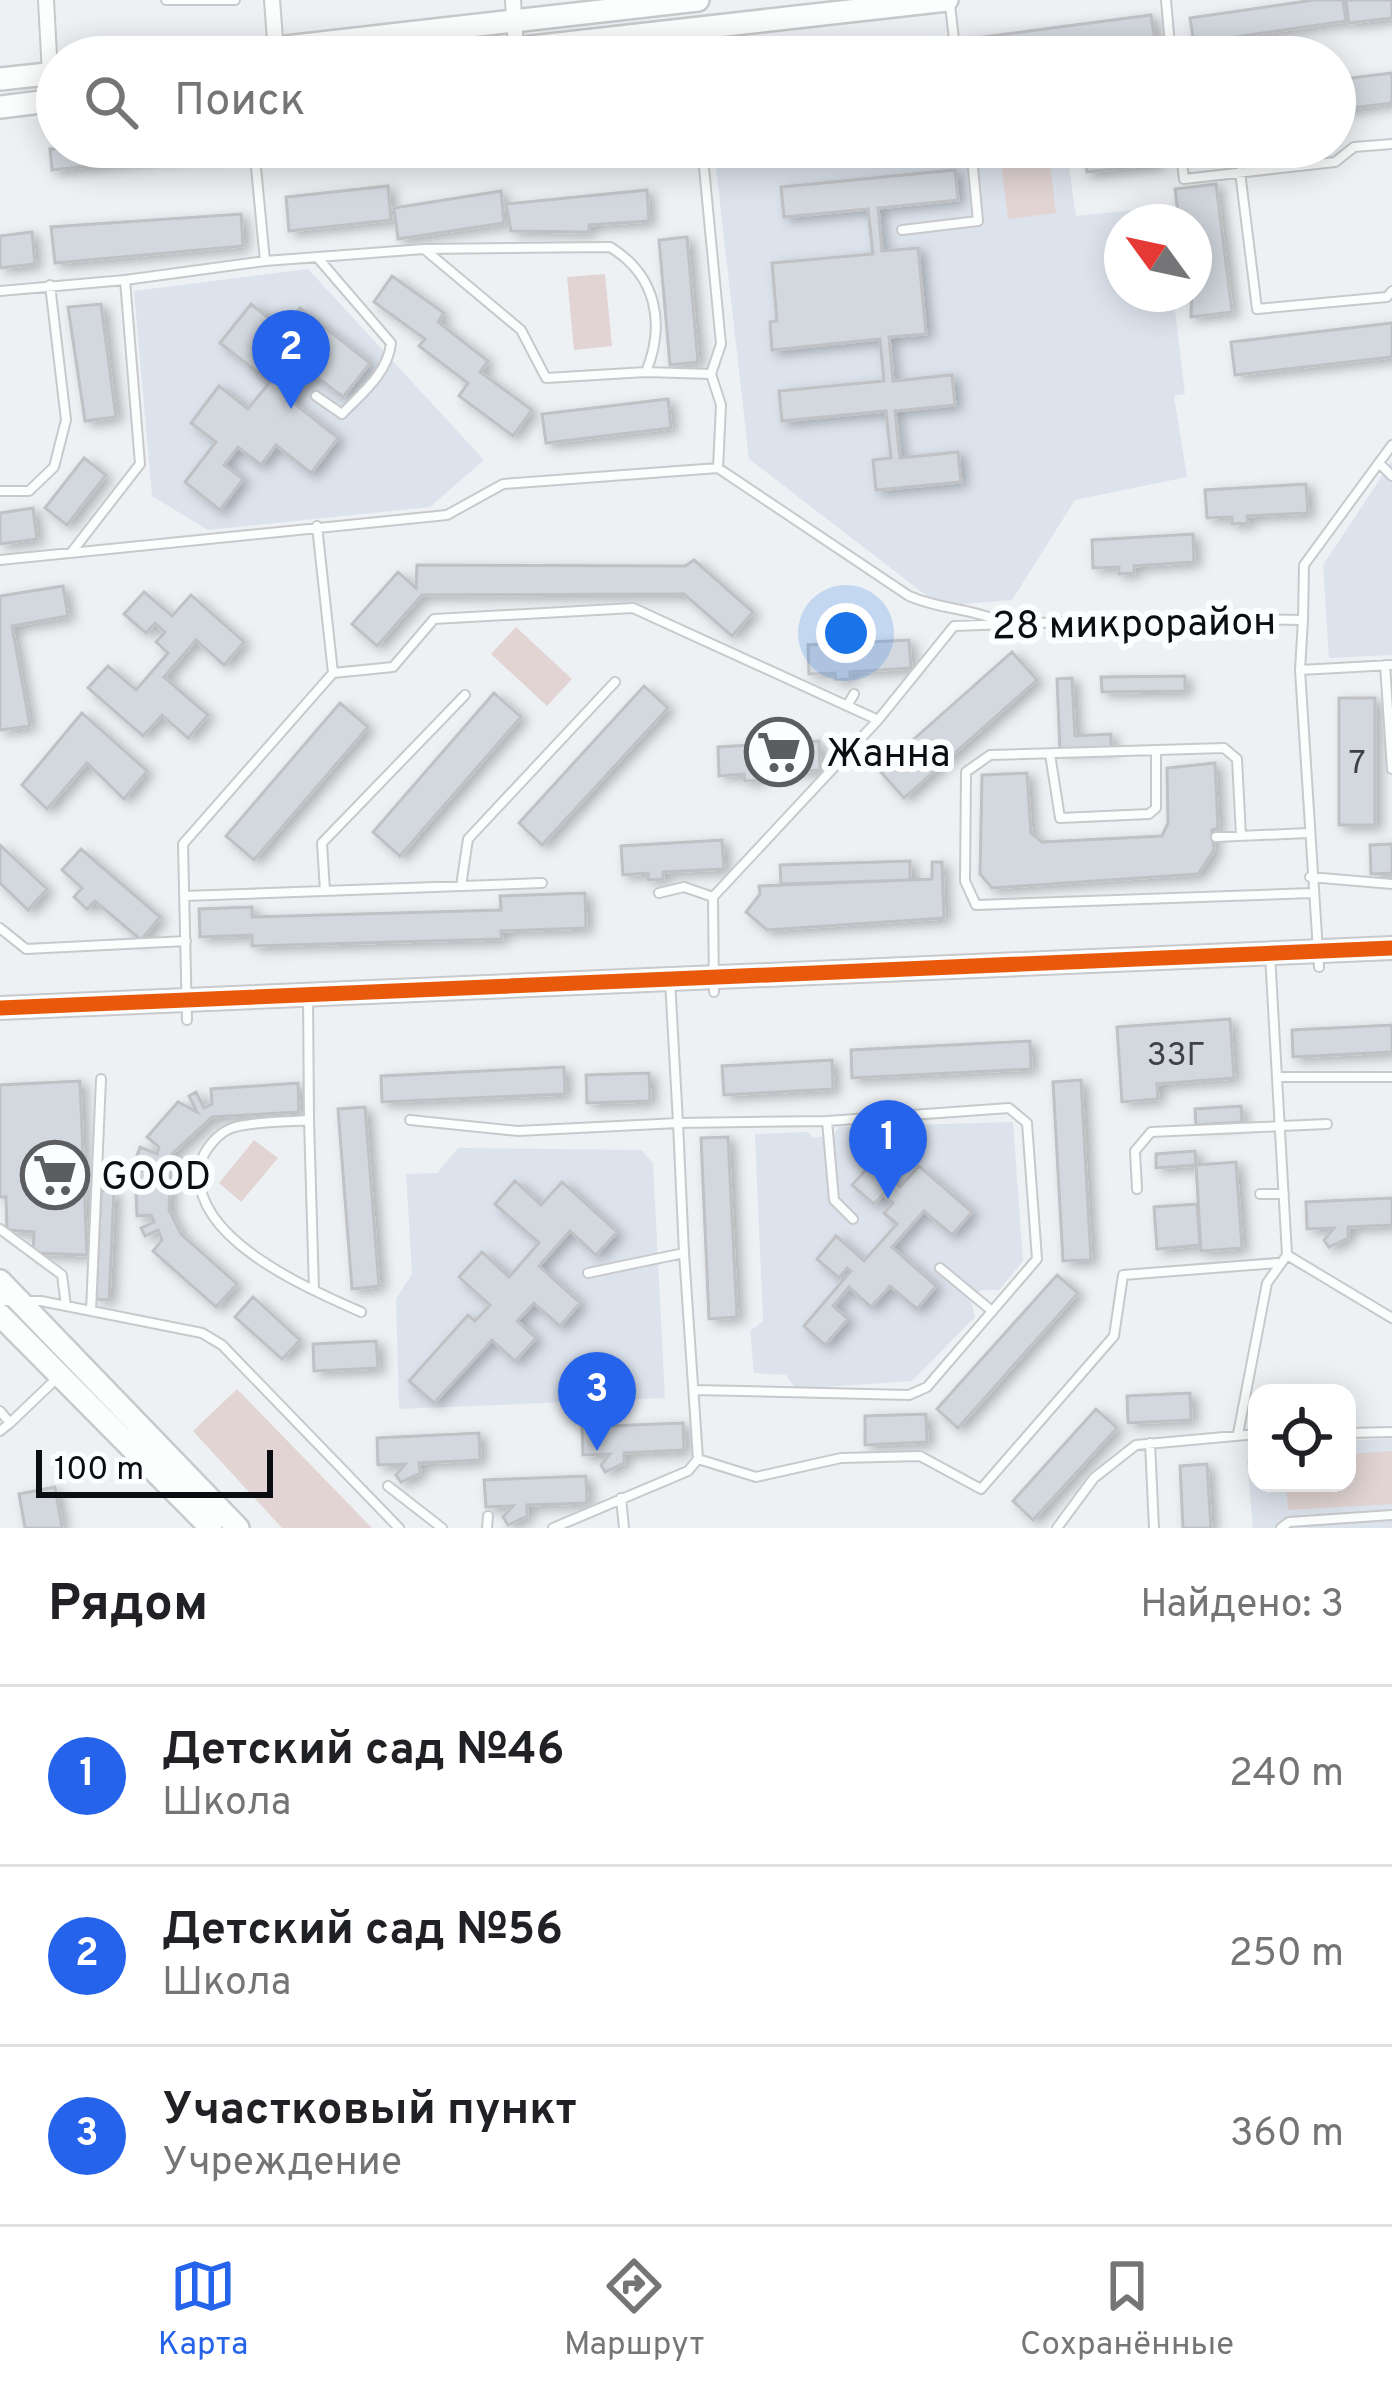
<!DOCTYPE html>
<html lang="ru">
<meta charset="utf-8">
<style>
:root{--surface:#fff;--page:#f2f2f2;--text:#202124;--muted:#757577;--line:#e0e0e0;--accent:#2563eb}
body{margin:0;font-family:Overpass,sans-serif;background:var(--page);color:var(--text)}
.controls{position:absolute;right:36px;bottom:36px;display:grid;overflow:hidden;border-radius:24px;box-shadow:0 6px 30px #0003}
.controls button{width:108px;height:108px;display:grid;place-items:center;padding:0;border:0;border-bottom:3px solid var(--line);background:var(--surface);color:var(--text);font:60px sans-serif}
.compass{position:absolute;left:1104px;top:204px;width:108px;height:108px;border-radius:50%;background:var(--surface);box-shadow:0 6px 30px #0003;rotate:303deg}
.scale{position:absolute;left:36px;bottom:30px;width:237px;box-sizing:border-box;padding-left:12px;border:6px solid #0c0d10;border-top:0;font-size:33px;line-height:42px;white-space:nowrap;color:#0c0d10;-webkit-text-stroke:9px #fcfdfe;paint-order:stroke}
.you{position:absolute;left:846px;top:633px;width:42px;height:42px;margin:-30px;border:9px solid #fff;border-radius:50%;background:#1a73e8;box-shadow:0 0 0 18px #1a73e833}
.badge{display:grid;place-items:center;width:78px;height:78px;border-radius:50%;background:var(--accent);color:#fff;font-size:39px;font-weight:700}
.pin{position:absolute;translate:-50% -99px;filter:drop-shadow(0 3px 6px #0008)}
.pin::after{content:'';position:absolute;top:63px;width:42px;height:36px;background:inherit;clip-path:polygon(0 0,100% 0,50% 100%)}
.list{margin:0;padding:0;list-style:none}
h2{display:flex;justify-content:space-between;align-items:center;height:156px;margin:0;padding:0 48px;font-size:51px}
h2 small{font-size:39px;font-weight:400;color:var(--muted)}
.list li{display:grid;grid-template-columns:78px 1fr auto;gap:36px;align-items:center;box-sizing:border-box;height:180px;padding:0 48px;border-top:3px solid var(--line)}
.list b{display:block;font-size:45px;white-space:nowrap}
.list p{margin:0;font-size:39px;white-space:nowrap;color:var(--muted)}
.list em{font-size:39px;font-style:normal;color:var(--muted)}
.icon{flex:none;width:66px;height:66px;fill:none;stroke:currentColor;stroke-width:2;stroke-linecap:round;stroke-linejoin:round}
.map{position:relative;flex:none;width:1392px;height:1528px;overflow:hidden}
.search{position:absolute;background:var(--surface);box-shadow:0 6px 30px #0003;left:36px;right:36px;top:36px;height:132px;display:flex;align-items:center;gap:30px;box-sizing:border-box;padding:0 42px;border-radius:66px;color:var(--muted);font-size:45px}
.sheet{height:696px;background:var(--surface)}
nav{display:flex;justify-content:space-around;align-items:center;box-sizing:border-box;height:168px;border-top:3px solid var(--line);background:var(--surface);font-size:33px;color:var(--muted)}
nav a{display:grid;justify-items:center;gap:6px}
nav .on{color:var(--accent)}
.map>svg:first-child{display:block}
.built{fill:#dce3ec}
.green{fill:#e1d4d3}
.building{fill:#d2d8de;stroke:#bfc1c4;stroke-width:3;filter:url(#shadow)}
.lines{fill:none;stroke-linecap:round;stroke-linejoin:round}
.lane-casing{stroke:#c8c9cc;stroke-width:12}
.street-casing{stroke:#c8c9cc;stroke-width:18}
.secondary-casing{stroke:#c8c9cc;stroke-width:26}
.lane{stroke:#fcfdfd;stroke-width:8}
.street{stroke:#fcfdfd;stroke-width:14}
.secondary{stroke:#fcfdfd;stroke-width:21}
.cycleway-casing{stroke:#fcfdfe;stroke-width:22}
.cycleway{stroke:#e8590c;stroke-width:15}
.labels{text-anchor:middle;stroke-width:12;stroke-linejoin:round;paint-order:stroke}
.number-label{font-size:33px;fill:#3e4044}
.street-label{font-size:39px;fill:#0c0d10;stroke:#fcfdfe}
.poi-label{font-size:39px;fill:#0c0d10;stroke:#fcfdfe;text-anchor:start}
</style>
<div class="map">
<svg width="1392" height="1528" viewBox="0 0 1392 1528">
<defs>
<filter id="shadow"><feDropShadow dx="6" dy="4" stdDeviation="6" flood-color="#0004"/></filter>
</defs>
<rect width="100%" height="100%" fill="#eef1f4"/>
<!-- built -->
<path class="built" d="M742,147h324l10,69 87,-9 2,15h-43v72h51l12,100 -11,2 13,81 -112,23 -63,100 -72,6 -191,-147 -35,-309z
M308,269l176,191 -54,47 -222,23 -56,-34 -18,-205z
M1392,461v194l-63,3 -6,-93z
M1013,1122l10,139 -24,29h-18l-10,11 4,16 -63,64 -116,8 -10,-14 -32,-2 -4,-42 13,-10 -8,-187 53,-2 5,6 20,-3 6,-8z
M458,1148l184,2 11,14 12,234 -266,11 -3,-110 16,-25 -6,-100 31,-1z
M1392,1438v90h-139l-6,-68 10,-10v33h90v-42z"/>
<!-- green -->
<path class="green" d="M999,147h49l8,66 -48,6z
M605,274l7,72 -38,4 -7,-73z
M516,627l56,52 -25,27 -56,-52z
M254,1140l24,18 -37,44 -22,-19z
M237,1389l135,139h-90l-89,-97z
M1392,1451v53l-104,6 -2,-27h61v-29z"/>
<!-- building -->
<path class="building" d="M1314,0h29l3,21 -152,22 -4,-25z
M1346,0h46v18l-43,5z
M1151,15l4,26 -121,16h-72l-2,-17z
M934,44l1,13h-110z
M1392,73v30l-57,7v-30z
M226,147v4l-174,19 -2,-21z
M1085,147h70l2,17 -70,8z
M955,170l3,30 -80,8 4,43 36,-3 8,86 -37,3 4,44 59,-6 3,30 -60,6 5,47 58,-6 3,30 -85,8 -3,-30 18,-2 -5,-47 -104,10 -3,-30 105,-10 -4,-42 -108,11 -2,-28 7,-1 -5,-58 101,-9 -5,-45 -84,8 -3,-30z
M1216,184l16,128 -41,5 3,-95h-15l-4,-33z
M388,186l3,34 -102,11 -3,-34z
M647,190l2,31 -60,4v7l-78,-1 -5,-27z
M501,191l3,32 -106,16 -4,-31z
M241,214l2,32 -188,17 -4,-36z
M32,232l3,32 -35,4v-32z
M687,237l11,125 -28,3 -11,-125z
M392,276l52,37 -6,9 50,39 -8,11 52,38 -19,26 -54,-40 9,-13 -49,-37 6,-7 -51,-37z
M101,304l15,113 -31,4 -17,-114z
M251,304l32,26 17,-22 70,55 -27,34 -31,-24 -22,27 48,38 -27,35 -35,-28 -15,20 -23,-18 -14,18 19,14 -23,31 -35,-28 31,-40 -25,-19 28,-37 29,23 22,-27 -50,-39z
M1392,323v34l-157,18 -4,-33z
M668,399l3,29 -125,15 -4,-29z
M84,458l22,17 -39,50 -22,-17z
M1306,484l2,29 -61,3 1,7 -16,1v-7l-25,1 -2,-28z
M33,508l4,31 -37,5v-31z
M1193,534l1,28 -60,4v7l-15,1v-7l-26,1 -1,-28z
M694,560l59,52 -21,24 -48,-42 -262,1 -45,51 -25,-22 46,-52 18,16 1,-23 268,1z
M63,586l5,30 -56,10 18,100 -30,4v-134z
M144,592l28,24 19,-21 53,47 -20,23 -28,-25 -32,37 44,38 -20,23 -26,-23 -19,21 -55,-48 20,-22 28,24 32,-37 -12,-11 9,-10 -10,-9 -9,10 -22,-19z
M909,640l2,28 -61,4v7l-15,1v-7l-26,1 -1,-29z
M1012,652l25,28 -133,118 -25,-28z
M1185,676v15l-83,1 -1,-15z
M1072,678l3,58 36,-2v15l-51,2 -3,-72z
M644,686l24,22 -126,137 -23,-22z
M494,693l27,24 -121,139 -27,-24z
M1339,698h36v127h-36z
M340,703l28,24 -114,133 -28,-24z
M82,713l65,58 -23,28 -37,-36 -40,46 -25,-24z
M819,741l1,29 -60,3v7l-15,1 -1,-7 -25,2 -1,-29z
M1215,763l3,65 -6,2 2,20 -16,24 -206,14 -12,-14 2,-99 45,-2 4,60 11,9 120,-6 6,-13 -1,-55z
M722,840l2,29 -61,3v7l-15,1v-7l-25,2 -2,-29z
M1392,844v29l-21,1 -1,-29z
M0,845l47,44 -19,21 -28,-27z
M81,849l79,68 -19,23 -46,-39 -8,8 -13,-12 8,-9 -20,-18z
M910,861v19l-129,4 -1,-19z
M932,862h10l2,56 -177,12 -21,-18 14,-18 -1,-8 173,-7z
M585,893l1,35 -85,3 1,8 -250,7v-11l-52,2 -1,-28 53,-2v10l249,-7 -1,-14z
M1230,1019l4,59 -77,6 1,15 -36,3 -5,-75z
M1392,1025v27l-99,5 -1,-27z
M1030,1041l1,28 -179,9 -1,-28z
M832,1060l1,29 -109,6 -2,-29z
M564,1067l1,27 -183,8 -1,-26z
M649,1073l1,28 -63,2 -1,-28z
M1081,1080l10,180 -28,1 -10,-179z
M80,1081l7,174 -54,-2 1,-21 -27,-2 -1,-33h-6v-112z
M298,1083l1,29 -87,5 -40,37 -3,56 12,24 56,50 -21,23 -63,-56 9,-11 -4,-10 -13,6 -4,-8 13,-6 -3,-7 -14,1 -2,-45 18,-1 2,-7 -18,-7 3,-9 17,7 2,-7 -12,-10 31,-35 19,10 -8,-16 7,-4 8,16 8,-4 -1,-15z
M1241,1106l1,16 -46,3 -1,-16z
M365,1107l14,179 -27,3 -14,-180z
M728,1137l9,180 -28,2 -8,-181z
M1195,1151l1,14 -40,3v-14z
M1236,1162l6,86 -41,3 -5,-86z
M872,1163l28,24 19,-21 53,46 -20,23 -28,-24 -32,36 44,39 -19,23 -27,-23 -19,21 -22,-20 -16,19 15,13 -23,26 -21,-19 47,-55 -4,-3 -8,10 -22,-19 19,-23 28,25 33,-37 -13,-11 9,-10 -10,-9 -9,10 -22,-19z
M515,1181l26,24 21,-23 55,50 -21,23 -26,-24 -31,35 41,37 -20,23 -26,-23 -17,18 19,17 -21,23 -23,-21 -58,63 -25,-22 59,-66 7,6 15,-16 -31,-28 23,-25 27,25 30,-34 -44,-39z
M101,1190l13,1 -5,109 -13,-1z
M1392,1198v27l-44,2v11l-19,9 -5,-7 10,-12 -27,1 -1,-27z
M1197,1204l3,41 -43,4 -3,-42z
M1057,1275l21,18 -120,135 -21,-19z
M253,1297l47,43 -18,19 -47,-42z
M376,1341l2,27 -64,3 -1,-27z
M1190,1393l1,27 -63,3 -1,-27z
M1096,1409l21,19 -84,92 -20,-19z
M926,1414l1,28 -62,3v-29z
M683,1423l1,27 -60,3v10l-19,9 -4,-7 9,-11 -27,1 -1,-28z
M479,1433l1,27 -61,3 1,10 -19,9 -5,-7 9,-11 -27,1 -1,-27z
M1207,1464l4,64h-28l-3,-62z
M586,1476l1,27 -60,2v11l-19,9 -5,-8 10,-11 -27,1 -2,-27z
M55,1487l7,41h-37l-6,-34z"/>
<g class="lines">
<!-- lane casing -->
<g class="lane-casing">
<path id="lane" d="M166,0h69
M1166,0l5,57
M950,5l6,52
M684,32l10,25
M1180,147l4,32 151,-17 19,-15 38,-3
M1240,172l17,137 130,-12 5,-6
M902,230l76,-9 -7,-74
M265,261l159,-12 186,-2c46,28 56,76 36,125l-100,6 -25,-48 -97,-81
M0,291l125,-11
M646,372l65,2 10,-30 -19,-197
M711,374l10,31 -3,63 191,128c32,14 62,12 93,26
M316,396l26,18c20,-21 46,-41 49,-71l-74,-86
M1379,463l13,13
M0,491h29l25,-24 12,-47 -16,-135
M317,526l16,147
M71,553l69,-89 -15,-184 140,-19 -11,-114
M0,560l447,-45 56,-31 215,-16
M1303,620l-3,50 19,297
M1385,665l7,104
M1300,670l92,-5
M847,706l7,-12
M878,720l76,-94 233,-8 116,2 1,-55 88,-120
M1050,754l10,64 89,-4 7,-6v-57
M1241,836l-4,-77 -13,-11 -234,7 -24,17 -1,109 11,24 335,-12
M1216,837l92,-4
M1310,877l82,7
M461,886l7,-47 147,-157
M325,891l-3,-48 143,-148
M659,893l25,-6 29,10
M184,896l358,-13
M0,928l26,21 160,-8
M308,997l1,123c-23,2 -51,1 -74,7 -16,4 -32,23 -35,39 -11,72 107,122 161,146
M187,1020l-4,-176 150,-171 60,-6 41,-48 199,-11 245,112 -165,177 1,95
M1280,1077h112
M309,1120l5,170
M410,1120l108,11 160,-8 -8,-143
M1137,1189l-2,-38 16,-19 176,-8
M1260,1194h24
M0,1229l62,46 4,31
M1287,1255l105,63
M940,1268l52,43
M588,1273l96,-20 -6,-130 149,-2
M0,1301h41l161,32 20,12 177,183
M91,1311l10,-232
M695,1390l214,5 18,-8 110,-128 -10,-136 -18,-15 -182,13 7,79 19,19
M0,1411l10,12 46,-44
M0,1431l10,-8
M1347,1433l45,-1
M1238,1434l29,-151 20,-28 -17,-301
M1150,1443l4,85
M698,1459l58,18 85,-19 79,-2 61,33 133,-153 9,-61 154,-12
M388,1486l54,42
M621,1498l3,30
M487,1528l1,-12
M553,1528l135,-57 10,-12 -14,-206
M1057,1528l37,-50 42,-33 121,-11
M1281,1528l8,-6 103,-7"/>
</g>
<!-- street casing -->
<g class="street-casing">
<path id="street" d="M46,0l4,74
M272,0l4,52
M513,0l3,49"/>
</g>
<!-- secondary casing -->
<g class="secondary-casing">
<path id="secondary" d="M197,57l501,-57
M443,57l504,-57
M0,79l57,-6
M0,107l57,-7
M0,1008l1392,-60
M0,1281l238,247
M0,1315l211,213"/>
</g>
<!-- lane -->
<use href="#lane" class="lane"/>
<!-- street -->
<use href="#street" class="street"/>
<!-- secondary -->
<use href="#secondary" class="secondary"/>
<!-- cycleway casing -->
<g class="cycleway-casing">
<path id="cycleway" d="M0,1008l1392,-60"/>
</g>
<!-- cycleway -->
<use href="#cycleway" class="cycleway"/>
</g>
<!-- icons -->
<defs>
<g id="supermarket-ring" transform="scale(3.45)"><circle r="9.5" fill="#fcfdfe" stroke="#5b5d60" stroke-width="1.5"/><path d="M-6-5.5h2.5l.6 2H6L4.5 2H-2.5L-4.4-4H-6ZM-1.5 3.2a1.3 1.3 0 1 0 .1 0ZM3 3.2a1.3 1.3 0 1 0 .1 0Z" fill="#5b5d60"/></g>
</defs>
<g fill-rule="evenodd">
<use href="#supermarket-ring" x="779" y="752"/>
<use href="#supermarket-ring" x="55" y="1175"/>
</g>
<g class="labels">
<!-- number labels -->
<g class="number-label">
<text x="1357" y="773">7</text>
<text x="1176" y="1065">33Г</text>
</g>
<!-- street labels -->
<g class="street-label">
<text transform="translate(1134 622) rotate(-1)" y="14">28 микрорайон</text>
</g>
<!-- poi labels -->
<g class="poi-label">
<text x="826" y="766">Жанна</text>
<text x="101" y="1189">GOOD</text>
</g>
</g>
</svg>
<div class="controls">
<button><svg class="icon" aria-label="locate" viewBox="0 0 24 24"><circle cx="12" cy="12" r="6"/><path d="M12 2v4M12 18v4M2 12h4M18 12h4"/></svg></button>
</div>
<svg class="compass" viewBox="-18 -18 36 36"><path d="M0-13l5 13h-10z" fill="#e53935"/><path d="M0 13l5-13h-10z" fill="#757577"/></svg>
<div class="scale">100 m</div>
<div class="you"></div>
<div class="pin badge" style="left:888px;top:1199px">1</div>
<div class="pin badge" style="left:291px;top:409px">2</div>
<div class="pin badge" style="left:597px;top:1451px">3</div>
<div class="search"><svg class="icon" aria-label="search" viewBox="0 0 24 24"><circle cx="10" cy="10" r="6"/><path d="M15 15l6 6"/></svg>Поиск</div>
</div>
<section class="sheet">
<h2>Рядом<small>Найдено: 3</small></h2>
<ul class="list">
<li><span class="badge">1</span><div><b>Детский сад №46</b><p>Школа</p></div><em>240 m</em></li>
<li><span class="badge">2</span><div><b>Детский сад №56</b><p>Школа</p></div><em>250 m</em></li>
<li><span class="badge">3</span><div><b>Участковый пункт</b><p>Учреждение</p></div><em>360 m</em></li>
</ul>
</section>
<nav>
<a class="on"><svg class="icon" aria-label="map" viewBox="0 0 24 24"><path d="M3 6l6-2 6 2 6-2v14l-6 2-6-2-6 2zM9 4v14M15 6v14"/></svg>Карта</a>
<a><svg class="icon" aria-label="directions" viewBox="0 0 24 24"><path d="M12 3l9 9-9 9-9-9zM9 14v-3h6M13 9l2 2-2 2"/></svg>Маршрут</a>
<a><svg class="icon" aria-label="saved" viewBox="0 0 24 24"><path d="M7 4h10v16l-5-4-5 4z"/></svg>Сохранённые</a>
</nav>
